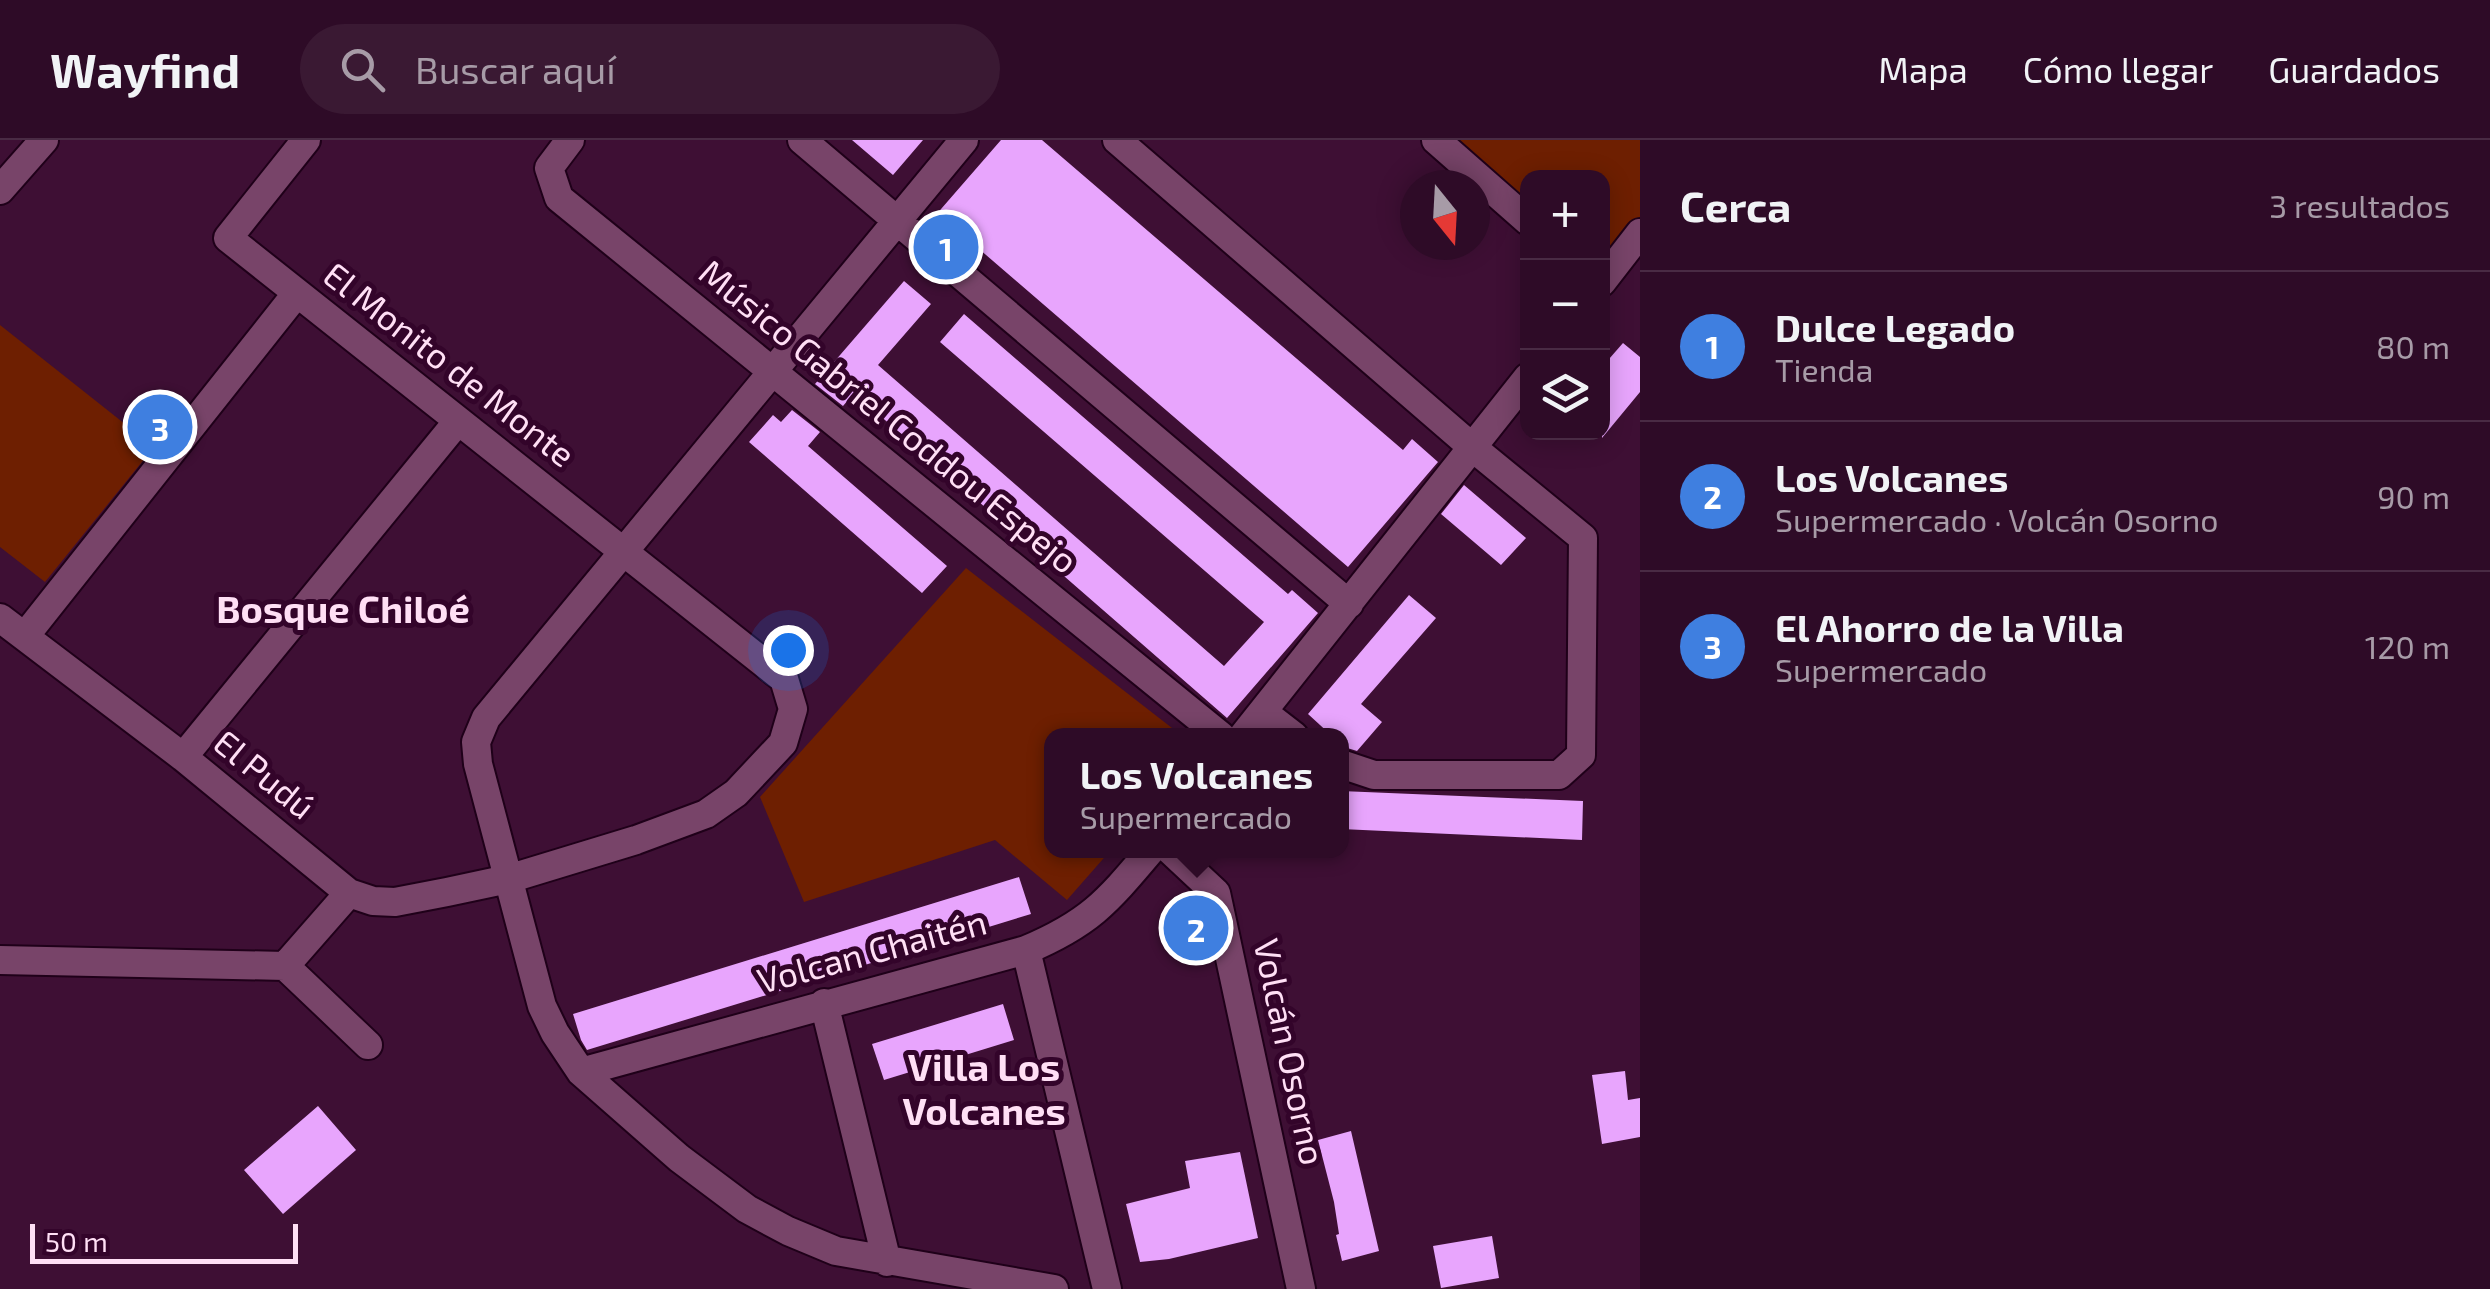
<!DOCTYPE html>
<html lang="es">
<meta charset="utf-8">
<style>
:root{--surface:#2e0b27;--page:#3a1933;--text:#f1f3f6;--muted:#a79ba7;--line:#492b44;--accent:#0b8043}
body{margin:0;font-family:"Exo 2",sans-serif;background:var(--page);color:var(--text)}
.controls{position:absolute;right:30px;top:30px;display:grid;overflow:hidden;border-radius:20px;box-shadow:0 5px 25px #0003}
.controls button{width:90px;height:90px;display:grid;place-items:center;padding:0;border:0;border-bottom:2px solid var(--line);background:var(--surface);color:var(--text);font:50px sans-serif}
.compass{position:absolute;left:1400px;top:30px;width:90px;height:90px;border-radius:50%;background:var(--surface);box-shadow:0 5px 25px #0003;rotate:162deg}
.scale{position:absolute;left:30px;bottom:25px;width:268px;box-sizing:border-box;padding-left:10px;border:5px solid #ffdff5;border-top:0;font-size:28px;line-height:35px;white-space:nowrap;color:#ffdff5;-webkit-text-stroke:8px #33042a;paint-order:stroke}
.you{position:absolute;left:788px;top:510px;width:35px;height:35px;margin:-25px;border:8px solid #fff;border-radius:50%;background:#1a73e8;box-shadow:0 0 0 15px #1a73e833}
.badge{display:grid;place-items:center;width:65px;height:65px;border-radius:50%;background:var(--accent);color:#fff;font-size:32px;font-weight:700}
.pin{position:absolute;translate:-50% -50%;border:5px solid #fff;box-shadow:0 2px 10px #0006}
.popup{position:absolute;left:1044px;top:588px;width:305px;height:130px;box-sizing:border-box;display:grid;place-content:center;border-radius:20px;background:var(--surface);filter:drop-shadow(0 2px 8px #0005);font-size:32px;white-space:nowrap;color:var(--muted)}
.popup b{font-size:38px;color:var(--text)}
.popup::after{content:'';position:absolute;left:50%;top:100%;margin-left:-20px;border:20px solid transparent;border-top-color:var(--surface)}
.list{margin:0;padding:0;list-style:none}
h2{display:flex;justify-content:space-between;align-items:center;height:130px;margin:0;padding:0 40px;font-size:42px}
h2 small{font-size:32px;font-weight:400;color:var(--muted)}
.list li{display:grid;grid-template-columns:65px 1fr auto;gap:30px;align-items:center;box-sizing:border-box;height:150px;padding:0 40px;border-top:2px solid var(--line)}
.list b{display:block;font-size:38px;white-space:nowrap}
.list p{margin:0;font-size:32px;white-space:nowrap;color:var(--muted)}
.list em{font-size:32px;font-style:normal;color:var(--muted)}
.icon{flex:none;width:55px;height:55px;fill:none;stroke:currentColor;stroke-width:2;stroke-linecap:round;stroke-linejoin:round}
.map{position:relative;flex:none;width:1640px;height:1149px;overflow:hidden}
header{display:flex;align-items:center;gap:60px;box-sizing:border-box;height:140px;padding:0 50px;background:var(--surface);border-bottom:2px solid var(--line)}
header strong{font-size:48px}
nav{display:flex;gap:55px;margin-inline-start:auto;font-size:35px}
.search{width:700px;height:90px;background:var(--page);display:flex;align-items:center;gap:25px;box-sizing:border-box;padding:0 35px;border-radius:55px;color:var(--muted);font-size:38px}
main{display:flex}
aside{flex:1;background:var(--surface)}
.map>svg:first-child{display:block}
.green{fill:#6e1f01}
.building{fill:#e8a5fd}
.lines{fill:none;stroke-linecap:round;stroke-linejoin:round}
.street-casing{stroke:#1f0019;stroke-width:32}
.street{stroke:#784469;stroke-width:28}
.labels{text-anchor:middle;stroke-width:10;stroke-linejoin:round;paint-order:stroke}
.street-label{font-size:35px;fill:#ffdff5;stroke:#33042a}
.neighbourhood-label{font-size:38px;font-weight:bold;fill:#ffdff5;stroke:#33042a}
</style>
<header>
<strong>Wayfind</strong>
<div class="search"><svg class="icon" aria-label="search" viewBox="0 0 24 24"><circle cx="10" cy="10" r="6"/><path d="M15 15l6 6"/></svg>Buscar aquí</div>
<nav><a>Mapa</a><a>Cómo llegar</a><a>Guardados</a></nav>
</header>
<main>
<div class="map">
<svg width="1640" height="1149" viewBox="0 0 1640 1149">
<rect width="100%" height="100%" fill="#3e0f34"/>
<!-- green -->
<path class="green" d="M1436,0h204v93l-37,49 -1,-104h-74l-1,43z
M0,185l154,122 -109,135 -45,-35z
M966,428l215,167 -130,1v114l59,1 -43,49 -72,-60 -191,62 -44,-105z"/>
<!-- building -->
<path class="building" d="M852,0h71l-30,35z
M1001,0h41l361,310 9,-11 26,23 -90,105 -384,-331 -9,11 -27,-23z
M904,141l27,23 -53,61 346,301 40,-44 -324,-280 24,-28 324,280 4,-4 26,23 -91,105 -373,-325 -11,13 -28,-22z
M1623,203l17,14v35l-38,46v-71z
M792,270l28,22 -12,14 139,120 -25,27 -173,-151 24,-27 8,7z
M1464,345l62,53 -25,27 -60,-51z
M1409,455l27,23 -75,86 21,18 -25,29 -13,-4 -3,-11h-9l-24,-22z
M1341,651l242,10 -1,39 -241,-11z
M1019,737l12,37 -444,136 -6,-10 -8,-26z
M1003,864l11,36 -130,40 -12,-36z
M1625,931l3,29 12,-2v39l-38,7 -10,-69z
M318,966l38,44 -73,64 -39,-44z
M1351,991l28,120 -37,10 -6,-26 3,-1 -5,-32 -16,-62z
M1240,1012l18,86 -89,21 -29,3 -14,-58 64,-16 -5,-27z
M1492,1096l7,42 -58,10 -8,-42z"/>
<g class="lines">
<!-- street casing -->
<g class="street-casing">
<path id="street" d="M570,0l-21,28 10,30 662,538
M802,0l547,464
M964,0l-478,578 -10,24 2,22 64,242 13,27 26,39 98,86 68,51 41,22 48,20 218,38
M1117,0l355,307 111,91 -2,217 -22,20h-185l-33,-11
M1436,0l92,81
M0,50l44,-50
M1602,142l38,-49
M0,478l183,139 166,136 24,8 22,1 52,-10 61,-13 128,-39 70,-26 30,-21 47,-50 10,-34 -9,-30 -556,-441 78,-98
M25,496l272,-343
M1263,572l31,24
M1243,596l285,-359
M183,617l275,-336
M1170,710l46,43 85,396
M1026,810l81,339
M0,820l285,6 83,79
M285,826l64,-73
M824,863l63,259
M581,932l445,-122c64,-27 81,-48 125,-100"/>
</g>
<!-- street -->
<use href="#street" class="street"/>
</g>
<g class="labels">
<!-- street labels -->
<g class="street-label">
<text transform="translate(449 225) rotate(38)" y="12">El Monito de Monte</text>
<text transform="translate(888 277) rotate(39)" y="12">Músico Gabriel Coddou Espejo</text>
<text transform="translate(264 635) rotate(39)" y="12">El Pudú</text>
<text transform="translate(872 812) rotate(-15)" y="12">Volcan Chaitén</text>
<text transform="translate(1289 912) rotate(78)" y="12">Volcán Osorno</text>
</g>
<!-- neighbourhood labels -->
<g class="neighbourhood-label">
<text x="343" y="483">Bosque Chiloé</text>
<text x="984" y="941">Villa Los<tspan x="984" dy="44">Volcanes</tspan></text>
</g>
</g>
</svg>
<div class="controls">
<button>+</button>
<button>−</button>
<button><svg class="icon" aria-label="layers" viewBox="0 0 24 24"><path d="M12 4l9 5-9 5-9-5zM3 14l9 5 9-5"/></svg></button>
</div>
<svg class="compass" viewBox="-18 -18 36 36"><path d="M0-13l5 13h-10z" fill="#e53935"/><path d="M0 13l5-13h-10z" fill="#a79ba7"/></svg>
<div class="scale">50 m</div>
<div class="you"></div>
<div class="pin badge" style="left:946px;top:107px;background:#3f7fe0">1</div>
<div class="pin badge" style="left:1196px;top:788px;background:#3f7fe0">2</div>
<div class="popup"><b>Los Volcanes</b>Supermercado</div>
<div class="pin badge" style="left:160px;top:287px;background:#3f7fe0">3</div>
</div>
<aside>
<h2>Cerca<small>3 resultados</small></h2>
<ul class="list">
<li><span class="badge" style="background:#3f7fe0">1</span><div><b>Dulce Legado</b><p>Tienda</p></div><em>80 m</em></li>
<li><span class="badge" style="background:#3f7fe0">2</span><div><b>Los Volcanes</b><p>Supermercado · Volcán Osorno</p></div><em>90 m</em></li>
<li><span class="badge" style="background:#3f7fe0">3</span><div><b>El Ahorro de la Villa</b><p>Supermercado</p></div><em>120 m</em></li>
</ul>
</aside>
</main>
